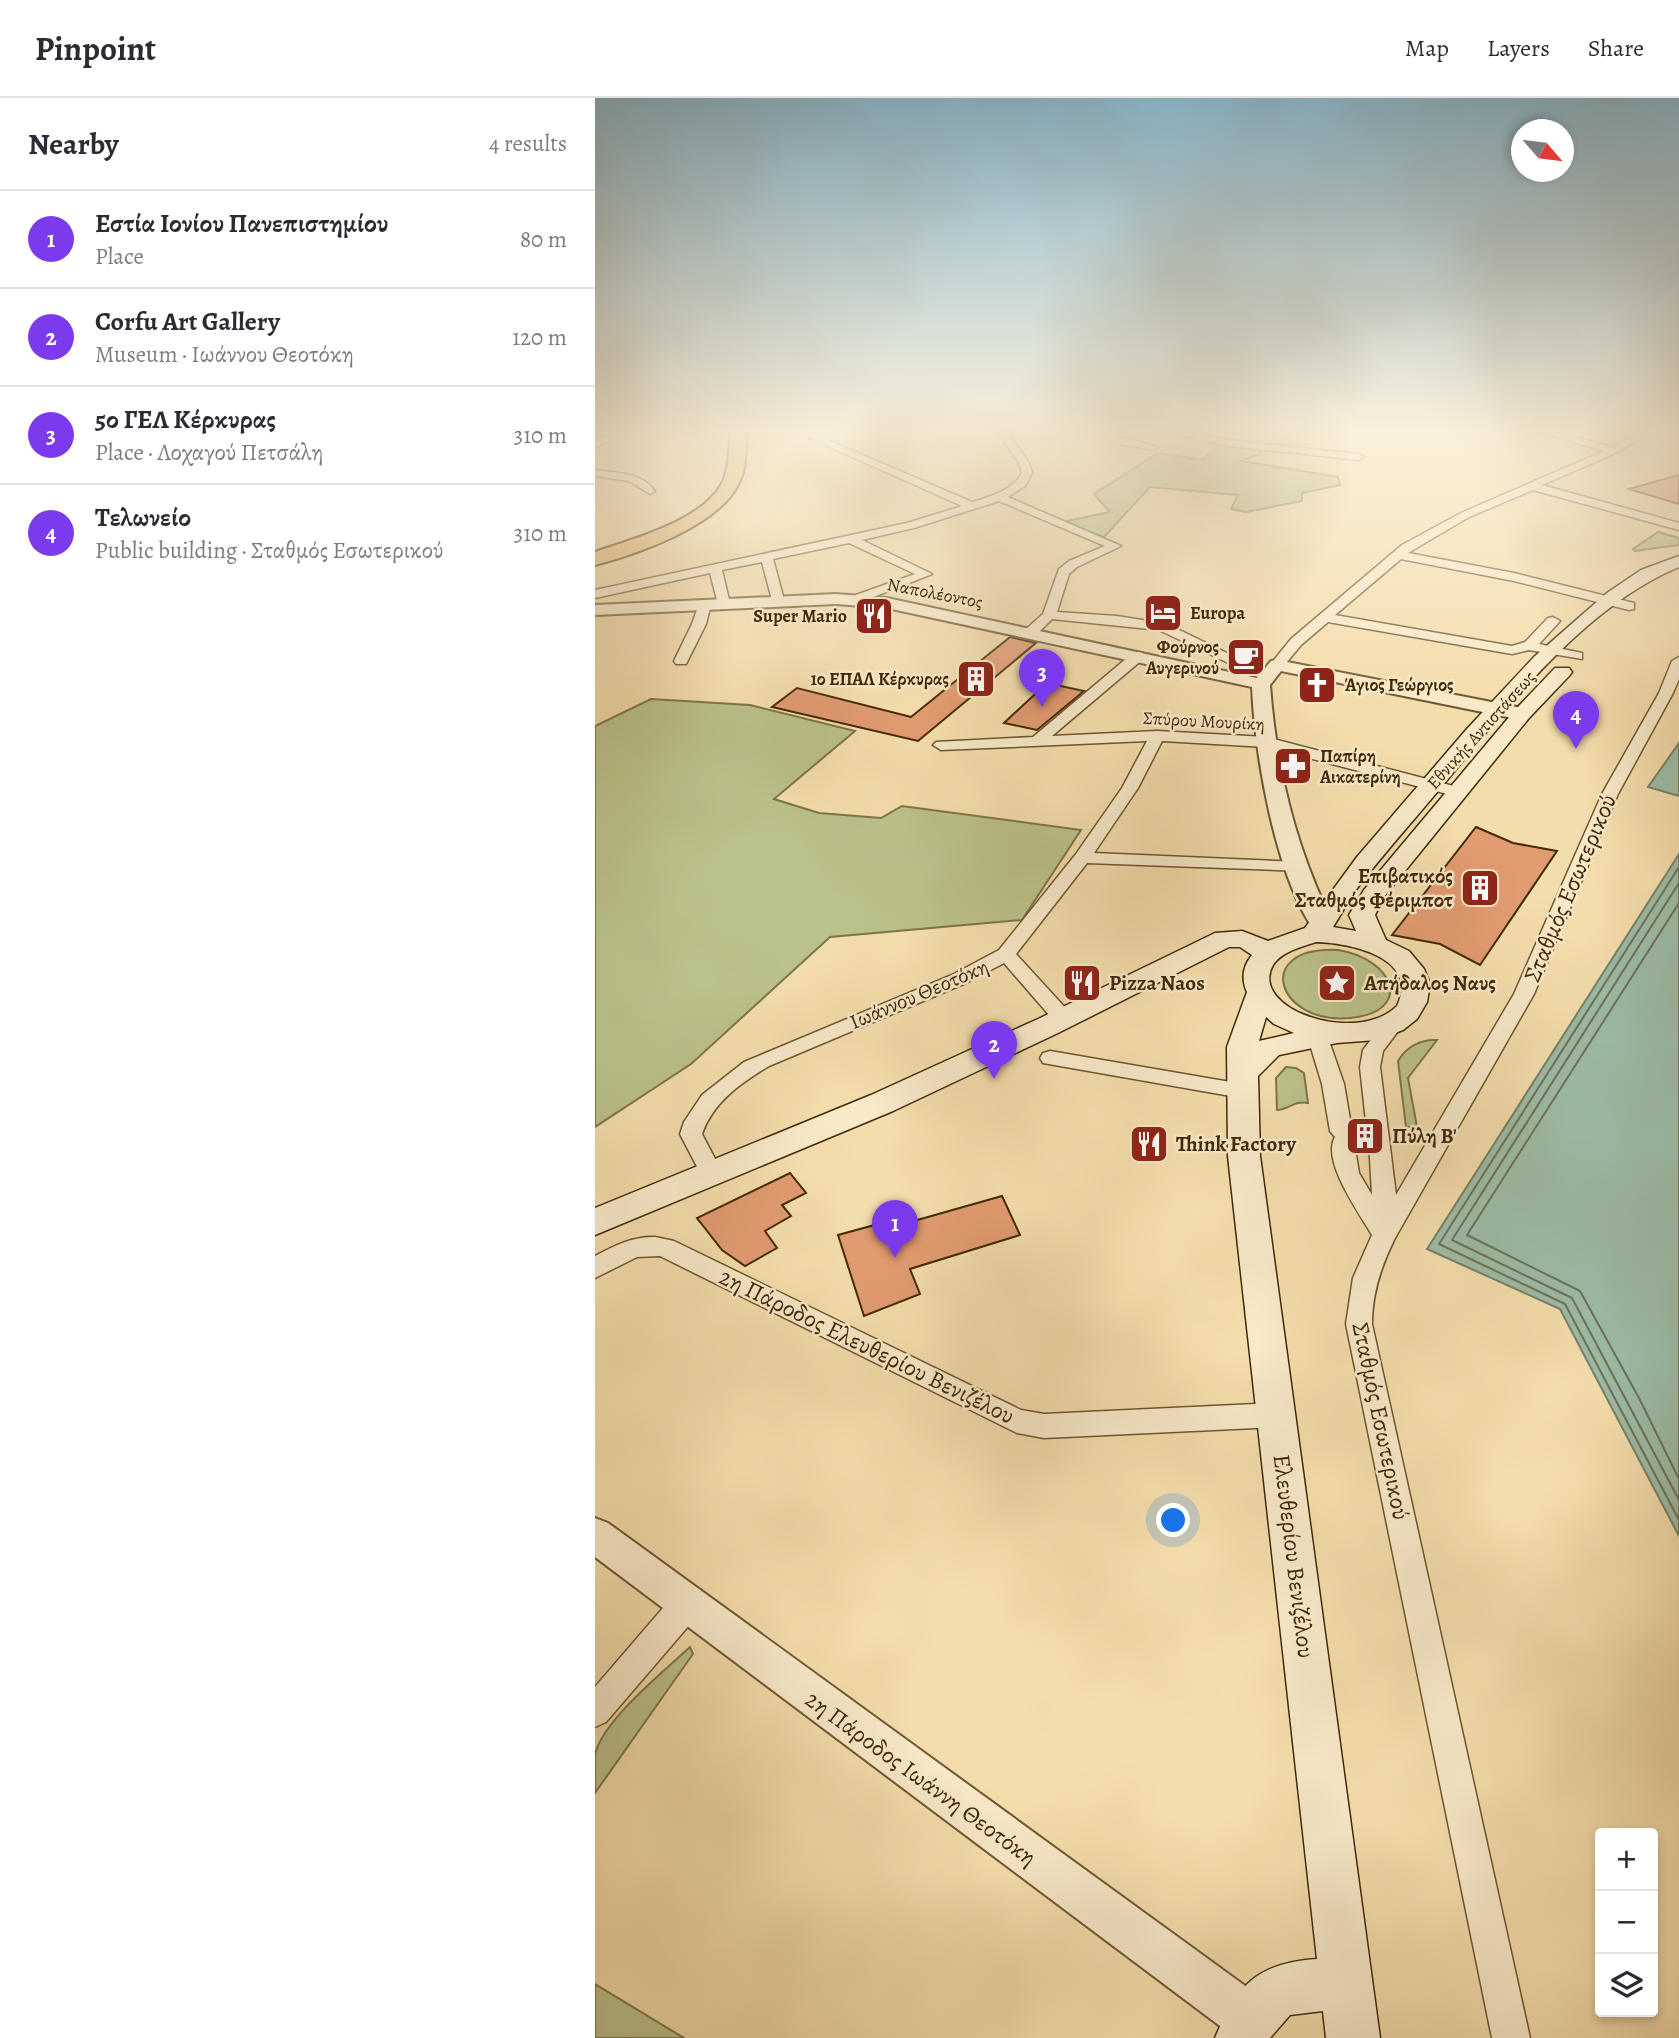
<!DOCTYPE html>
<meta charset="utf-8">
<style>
:root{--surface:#fff;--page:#f7f7f7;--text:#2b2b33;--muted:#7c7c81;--line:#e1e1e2;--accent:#7c3aed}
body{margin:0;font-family:Alegreya,serif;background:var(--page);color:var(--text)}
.controls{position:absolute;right:21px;bottom:21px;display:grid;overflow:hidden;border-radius:7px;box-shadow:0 4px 10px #0003}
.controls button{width:63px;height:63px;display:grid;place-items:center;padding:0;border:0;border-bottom:2px solid var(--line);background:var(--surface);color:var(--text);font:35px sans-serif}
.compass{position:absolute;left:916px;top:21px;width:63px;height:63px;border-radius:50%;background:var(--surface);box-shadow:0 4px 10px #0003;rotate:118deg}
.you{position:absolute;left:579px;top:1423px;width:24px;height:24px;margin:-18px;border:5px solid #fff;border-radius:50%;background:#1a73e8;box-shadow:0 0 0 10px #1a73e833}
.badge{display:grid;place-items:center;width:46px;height:46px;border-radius:50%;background:var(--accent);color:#fff;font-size:23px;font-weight:700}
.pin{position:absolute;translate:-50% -58px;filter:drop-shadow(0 2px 4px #0008)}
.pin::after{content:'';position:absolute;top:37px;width:24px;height:21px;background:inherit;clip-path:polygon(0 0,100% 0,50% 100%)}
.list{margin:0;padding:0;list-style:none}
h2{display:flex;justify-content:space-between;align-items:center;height:91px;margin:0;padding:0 28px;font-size:30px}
h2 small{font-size:23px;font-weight:400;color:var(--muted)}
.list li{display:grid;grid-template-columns:46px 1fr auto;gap:21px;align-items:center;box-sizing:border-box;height:98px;padding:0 28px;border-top:2px solid var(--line)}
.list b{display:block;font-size:26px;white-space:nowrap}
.list p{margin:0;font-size:23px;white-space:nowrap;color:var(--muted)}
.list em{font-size:23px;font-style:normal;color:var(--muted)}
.icon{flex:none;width:38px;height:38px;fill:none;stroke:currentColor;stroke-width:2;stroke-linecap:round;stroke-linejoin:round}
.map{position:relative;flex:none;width:1084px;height:1940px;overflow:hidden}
header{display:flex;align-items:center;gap:42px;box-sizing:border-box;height:98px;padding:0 35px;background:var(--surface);border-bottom:2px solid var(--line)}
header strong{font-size:33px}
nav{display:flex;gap:38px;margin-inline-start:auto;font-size:24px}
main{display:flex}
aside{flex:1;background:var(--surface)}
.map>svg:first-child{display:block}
.green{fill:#bbc18a;stroke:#7e7548;stroke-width:2}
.water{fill:#9cbca7;stroke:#788167;stroke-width:2}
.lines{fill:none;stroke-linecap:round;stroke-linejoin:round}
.shore{stroke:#6e7256;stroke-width:2}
.building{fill:#e29b71;stroke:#412906;stroke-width:2}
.minor-casing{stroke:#6e5630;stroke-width:3}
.tertiary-casing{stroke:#6e5630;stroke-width:4}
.secondary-casing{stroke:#412906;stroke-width:3}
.primary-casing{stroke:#412906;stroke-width:4}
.minor{fill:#f8e9c9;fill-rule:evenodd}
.tertiary{fill:#f8e9c9;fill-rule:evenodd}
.secondary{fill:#f8e9c9;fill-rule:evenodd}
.primary{fill:#eabe76;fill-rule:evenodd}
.labels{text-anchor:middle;stroke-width:5;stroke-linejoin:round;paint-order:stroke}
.far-street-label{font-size:18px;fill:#412906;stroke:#f8e9c9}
.far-poi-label{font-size:18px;font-weight:bold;fill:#412906;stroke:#f8e9c9;text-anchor:start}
.poi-label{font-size:21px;font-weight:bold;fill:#412906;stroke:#f8e9c9;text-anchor:start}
.street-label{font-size:21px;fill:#412906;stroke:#f8e9c9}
.near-street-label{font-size:24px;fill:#412906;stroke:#f8e9c9}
</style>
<header>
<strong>Pinpoint</strong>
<nav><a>Map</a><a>Layers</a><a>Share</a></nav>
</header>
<main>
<aside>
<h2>Nearby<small>4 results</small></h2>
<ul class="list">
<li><span class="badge">1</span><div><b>Εστία Ιονίου Πανεπιστημίου</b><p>Place</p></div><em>80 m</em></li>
<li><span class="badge">2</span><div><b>Corfu Art Gallery</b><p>Museum · Ιωάννου Θεοτόκη</p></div><em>120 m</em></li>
<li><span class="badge">3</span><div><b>5ο ΓΕΛ Κέρκυρας</b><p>Place · Λοχαγού Πετσάλη</p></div><em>310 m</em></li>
<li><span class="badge">4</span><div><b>Τελωνείο</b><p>Public building · Σταθμός Εσωτερικού</p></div><em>310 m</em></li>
</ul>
</aside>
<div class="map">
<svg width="1084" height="1940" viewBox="0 0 1084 1940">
<rect width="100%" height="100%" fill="#f4ddac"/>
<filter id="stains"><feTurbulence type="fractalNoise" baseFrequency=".00286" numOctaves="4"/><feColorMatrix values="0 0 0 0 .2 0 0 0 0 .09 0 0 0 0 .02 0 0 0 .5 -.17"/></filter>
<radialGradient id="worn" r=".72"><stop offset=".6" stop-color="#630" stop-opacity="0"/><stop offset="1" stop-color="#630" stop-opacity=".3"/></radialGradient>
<!-- green -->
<path class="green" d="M623,344l43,5 -1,7 -19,7 97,16 2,8 -38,8v8l-56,11 -15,-3 7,-14 -88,-8 -46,50 -41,-15 47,-10 -16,-18 64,-41 44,7 14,-12z
M1063,434l21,6v7l-44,6 -2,-2z
M56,601l99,6 105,26 -81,68 45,14 62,5 21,-12 179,24 -59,90 -192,17 -139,127 -96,63v-401z
M743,852c57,9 76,62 12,68 -73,7 -99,-72 -12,-68z
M842,942l-29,38 9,49h-11l-8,-66c8,-14 23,-22 39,-21z
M691,969l10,1 8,5 4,30c-14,-3 -19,7 -31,7l-1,-32z
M95,1549l3,7 -98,139c0,-12 0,-26 0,-38 6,-33 70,-85 95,-108z
M0,1886l89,54h-89z"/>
<!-- water -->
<path class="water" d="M1084,645v53l-31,-9z
M1084,756v682l-119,-227 -133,-60z"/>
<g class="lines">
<!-- shore -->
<path class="shore" d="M1084,769l-240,377 126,60 114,216
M1084,785l-227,357 120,58 107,202
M1084,805l-212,332 113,56 59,107 40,81"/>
</g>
<!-- building -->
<path class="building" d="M1084,377v29l-50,-15z
M415,539l26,6 -118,98 -146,-34 25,-19 114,29z
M452,585l37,8 -47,39 -33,-7z
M881,729l37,16 44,8 -77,114 -40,-21 -48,-9z
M195,1075l16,20 -24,12 9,11 -26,15 12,17 -32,18 -23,-16 -25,-32z
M407,1098l18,39 -110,34 10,25 -56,22 -26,-81 55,-15 3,6z"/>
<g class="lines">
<!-- minor casing -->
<g class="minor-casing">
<path id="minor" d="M21,334h13l-34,16v-7z
M201,334h13l163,70c19,-6 40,-11 50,-29l-3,-10 -22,-31h10l22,31 3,10 -7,13 -17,11 113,49 -44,21 -8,7 -12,38 60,4 50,8 107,52 -7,4 -5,-1 -103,-49 -107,-11 -16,16h-10v-6l17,-15 16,-45 10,-8 36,-15 -106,-45 -85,27 -52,12 70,34 -74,29 -6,-4 1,-3 62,-22 -66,-31 -76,16 11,41 -6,4 -6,-4 -10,-38 -40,8 8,34 -6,4 -6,-4 -8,-31 -115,25v-8l312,-67 55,-17z
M495,334h13l55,15 -5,3 -35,-6z
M574,334h18l42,8 130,14 5,3 -5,3 -130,-14z
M945,334h15l58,15 25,-15h12l-32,20 -76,33 137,38v7l-146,-40 -64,27 -61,36 106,20 120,30v6l-5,1 -115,-29 -113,-22 -66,56 177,31 13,-4 23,-24 5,-1 7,4 -21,23 43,9v6l-53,-9 -17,4 -184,-32 -27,23 -19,23h-10l-2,-3 21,-26 111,-94 59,-32 143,-62z
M0,372c22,3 46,2 60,21l-5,3 -21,-13 -34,-5z
M110,502l6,4 -5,20 -20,40h-10l-2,-3 18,-37 7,-20z
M543,554l5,1v6l-91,77 105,-5 109,6 199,52 2,3 -8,5 -193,-50 -104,-6 -24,47 -44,65 204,9 9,5 -3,4 -217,-8 -71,91 54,59 3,5 -3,5h-14l-52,-60 -38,20 -197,83c-28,17 -56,36 -67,68l21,40 -3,6 -8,2 -8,-2 -24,-46 4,-12 18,-27 42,-33 208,-87 47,-25 77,-96 46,-66 25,-47 -206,9 -8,-5 3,-3 97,-5 100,-84z
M1084,559v22l-6,14 -55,101 -84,200 -139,244c-14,28 -23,55 -23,86l158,714h-38l-146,-714 7,-46 19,-43c-12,-21 -51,-74 -37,-98l-5,-6 -8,-47 -14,-46 3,-5h14l3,5 16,46 8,47 -3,5 5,6 5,31 13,22 -3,-54 2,-4 -4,-6 -7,-64 3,-17 25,-33h14l3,5 -22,29 -3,16 16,128 118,-201 88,-200 57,-101 13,-32z
M455,953l192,33 8,2 3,5 -3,5 -8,2 -199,-35 -3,-5 3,-5z
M60,1139l19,4 347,169 23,4 232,-11 10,4 4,8 -4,8 -10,4 -232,11 -27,-5 -357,-177 -23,1 -42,21v-22c19,-10 38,-20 60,-19z
M91,1492l11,4 4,11 -4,11 -91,106 -11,5v-40l80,-93z"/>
</g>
<!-- tertiary casing -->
<g class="tertiary-casing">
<path id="tertiary" d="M241,496l51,4 370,80 14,-17 6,-1 245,48 9,6 -9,6 -241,-49 -11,14c6,83 26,165 64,240l-4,5h-16c-39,-56 -59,-175 -62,-243l-365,-79 -51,-4 -241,11v-10z
M0,1420l13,5 658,478 6,17 -6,17c-12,3 -22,3 -34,0l-637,-478z"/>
</g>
<!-- secondary casing -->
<g class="secondary-casing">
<path id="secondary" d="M1084,458v11c-94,39 -172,140 -236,218 -29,35 -60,69 -88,106 -8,11 -14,24 -22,36l23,4 -7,-16 15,-25 151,-180 40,-42h14l3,4 -3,4 -40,42 -145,179 -9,18 11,25 23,11 15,18 6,15 -3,18 -10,17 -14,11 -27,10 -39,3 -58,12 -21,21 2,80 120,882h-54l-3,-27 -33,4 -20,23h-55c22,-53 42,-75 102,-79l-89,-803 -1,-109 20,-55c-6,-13 -4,-26 5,-37l-12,-8h-11l-171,86 -165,78 -298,124v-27l276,-113 167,-76 177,-86 27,-2 26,10 37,-13 52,-71 109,-127 68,-73 73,-64 34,-23zM721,844c34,1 104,15 81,64 -41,40 -149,3 -124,-41 9,-14 29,-18 43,-23zM671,919l8,7 20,9 -35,8z"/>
</g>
<!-- primary casing -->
<g class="primary-casing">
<path id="primary" d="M136,334h16c-2,17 0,38 -9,53 -21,41 -100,69 -143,80v-13c37,-13 106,-31 126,-67 9,-15 7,-36 10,-53z"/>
</g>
<!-- minor -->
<use href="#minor" class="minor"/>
<!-- tertiary -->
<use href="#tertiary" class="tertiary"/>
<!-- secondary -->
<use href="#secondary" class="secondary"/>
<!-- primary -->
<use href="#primary" class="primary"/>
</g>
<!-- sky -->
<linearGradient id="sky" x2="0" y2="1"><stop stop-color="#89b7ce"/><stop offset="0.55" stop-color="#faf0da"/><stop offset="1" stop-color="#faf0da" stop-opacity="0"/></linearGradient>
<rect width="1084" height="605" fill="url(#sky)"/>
<!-- icons -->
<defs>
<g id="hotel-square" transform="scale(2.0125)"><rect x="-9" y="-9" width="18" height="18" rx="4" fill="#8f2418" stroke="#f8e9c9"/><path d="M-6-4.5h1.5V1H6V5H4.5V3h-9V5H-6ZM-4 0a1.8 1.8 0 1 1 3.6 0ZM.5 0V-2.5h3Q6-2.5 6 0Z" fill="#fff"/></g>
<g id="restaurant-square" transform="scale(2.0125)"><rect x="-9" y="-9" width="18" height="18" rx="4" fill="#8f2418" stroke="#f8e9c9"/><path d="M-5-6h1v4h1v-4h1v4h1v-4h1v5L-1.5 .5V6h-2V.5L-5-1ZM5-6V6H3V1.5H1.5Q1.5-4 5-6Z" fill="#fff"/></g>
<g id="cafe-square" transform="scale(2.0125)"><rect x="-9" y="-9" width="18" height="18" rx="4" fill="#8f2418" stroke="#f8e9c9"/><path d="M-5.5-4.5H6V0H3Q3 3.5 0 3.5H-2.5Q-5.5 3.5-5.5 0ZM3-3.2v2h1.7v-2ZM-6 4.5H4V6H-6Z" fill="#fff"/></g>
<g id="building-square" transform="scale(2.0125)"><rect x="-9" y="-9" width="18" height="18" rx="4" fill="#8f2418" stroke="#f8e9c9"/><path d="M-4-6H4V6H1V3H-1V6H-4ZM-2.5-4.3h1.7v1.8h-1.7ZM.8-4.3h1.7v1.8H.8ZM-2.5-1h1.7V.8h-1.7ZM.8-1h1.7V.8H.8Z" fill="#fff"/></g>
<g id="church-square" transform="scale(2.0125)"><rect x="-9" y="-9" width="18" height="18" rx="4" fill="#8f2418" stroke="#f8e9c9"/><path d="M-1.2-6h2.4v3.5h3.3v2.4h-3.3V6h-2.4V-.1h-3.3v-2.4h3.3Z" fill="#fff"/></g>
<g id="pharmacy-square" transform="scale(2.0125)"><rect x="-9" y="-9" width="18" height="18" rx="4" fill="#8f2418" stroke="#f8e9c9"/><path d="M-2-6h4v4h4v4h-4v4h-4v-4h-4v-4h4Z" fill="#fff"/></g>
<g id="sight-square" transform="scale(2.0125)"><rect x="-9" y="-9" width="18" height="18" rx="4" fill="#8f2418" stroke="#f8e9c9"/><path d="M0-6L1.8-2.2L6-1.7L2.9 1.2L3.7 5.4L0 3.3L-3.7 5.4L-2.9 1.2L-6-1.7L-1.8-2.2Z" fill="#fff"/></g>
</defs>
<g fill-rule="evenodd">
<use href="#hotel-square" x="568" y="515"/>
<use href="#restaurant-square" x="279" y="518"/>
<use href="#cafe-square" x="651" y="559"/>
<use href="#building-square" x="381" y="581"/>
<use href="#church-square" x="722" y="587"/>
<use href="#pharmacy-square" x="698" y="668"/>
<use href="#building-square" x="885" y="790"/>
<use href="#restaurant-square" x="487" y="885"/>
<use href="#sight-square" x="742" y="885"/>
<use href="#building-square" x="770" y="1038"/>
<use href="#restaurant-square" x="554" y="1046"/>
</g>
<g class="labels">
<!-- far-street labels -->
<g class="far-street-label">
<text transform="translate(340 495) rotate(11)" y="6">Ναπολέοντος</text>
<text transform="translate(609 623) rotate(3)" y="6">Σπύρου Μουρίκη</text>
<text transform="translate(886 632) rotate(-48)" y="6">Εθνικής Αντιστάσεως</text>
</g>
<!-- far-poi labels -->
<g class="far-poi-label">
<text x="595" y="521">Europa</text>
<text x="252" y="524" text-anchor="end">Super Mario</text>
<text x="624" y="555" text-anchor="end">Φούρνος<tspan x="624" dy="21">Αυγερινού</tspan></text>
<text x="354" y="587" text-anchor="end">1ο ΕΠΑΛ Κέρκυρας</text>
<text x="749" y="593">Άγιος Γεώργιος</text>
<text x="725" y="664">Παπίρη<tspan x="725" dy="21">Αικατερίνη</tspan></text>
</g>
<!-- poi labels -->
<g class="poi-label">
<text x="858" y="785" text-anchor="end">Επιβατικός<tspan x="858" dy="24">Σταθμός Φέριμποτ</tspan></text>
<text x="514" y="892">Pizza Naos</text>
<text x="769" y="892">Απήδαλος Ναυς</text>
<text x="797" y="1045">Πύλη Β'</text>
<text x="581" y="1053">Think Factory</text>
</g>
<!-- street labels -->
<g class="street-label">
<text transform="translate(324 896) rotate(-23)" y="7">Ιωάννου Θεοτόκη</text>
</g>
<!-- near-street labels -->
<g class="near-street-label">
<text transform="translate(975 790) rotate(-67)" y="8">Σταθμός Εσωτερικού</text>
<text transform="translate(272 1248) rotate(26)" y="8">2η Πάροδος Ελευθερίου Βενιζέλου</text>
<text transform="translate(786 1323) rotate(78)" y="8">Σταθμός Εσωτερικού</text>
<text transform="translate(699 1458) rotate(83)" y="8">Ελευθερίου Βενιζέλου</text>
<text transform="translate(326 1680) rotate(36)" y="8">2η Πάροδος Ιωάννη Θεοτόκη</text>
</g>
</g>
<rect width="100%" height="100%" filter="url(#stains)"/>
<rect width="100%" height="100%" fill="url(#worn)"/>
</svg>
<div class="controls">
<button>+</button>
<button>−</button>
<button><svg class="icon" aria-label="layers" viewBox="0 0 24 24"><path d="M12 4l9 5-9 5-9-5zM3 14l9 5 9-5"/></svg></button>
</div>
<svg class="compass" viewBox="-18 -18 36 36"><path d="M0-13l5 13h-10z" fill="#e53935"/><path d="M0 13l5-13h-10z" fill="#7c7c81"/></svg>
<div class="you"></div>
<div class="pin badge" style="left:300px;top:1160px">1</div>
<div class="pin badge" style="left:399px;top:981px">2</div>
<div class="pin badge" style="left:447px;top:609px">3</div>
<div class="pin badge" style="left:981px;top:651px">4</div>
</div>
</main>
